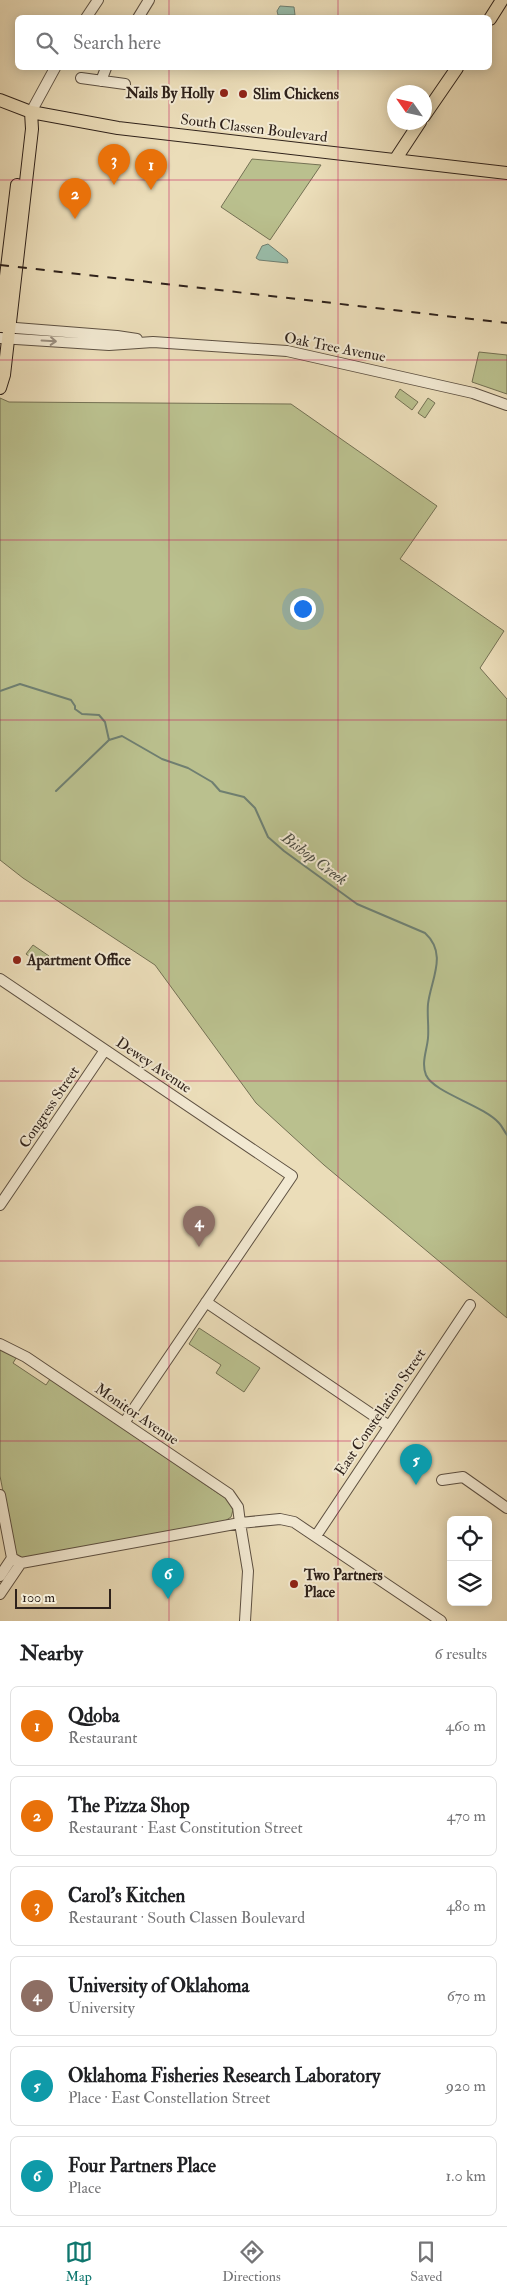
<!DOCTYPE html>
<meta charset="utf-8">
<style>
:root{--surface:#fff;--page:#f6f6f6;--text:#202124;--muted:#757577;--line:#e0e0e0;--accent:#0f766e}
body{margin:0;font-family:"IM FELL Double Pica",serif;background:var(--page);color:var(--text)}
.controls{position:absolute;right:15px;bottom:15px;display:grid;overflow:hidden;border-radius:8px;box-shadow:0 2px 12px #0003}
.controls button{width:45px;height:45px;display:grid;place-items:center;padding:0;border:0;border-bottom:1px solid var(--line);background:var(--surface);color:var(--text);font:25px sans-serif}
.compass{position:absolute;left:387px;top:85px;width:45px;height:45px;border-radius:50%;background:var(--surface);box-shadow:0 2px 12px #0003;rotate:304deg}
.scale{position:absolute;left:15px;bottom:12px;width:96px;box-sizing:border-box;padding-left:5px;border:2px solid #2f221b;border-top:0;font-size:14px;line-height:18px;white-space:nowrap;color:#2f221b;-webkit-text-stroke:4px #f2e9d2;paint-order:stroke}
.you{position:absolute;left:302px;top:608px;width:18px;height:18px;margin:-12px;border:4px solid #fff;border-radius:50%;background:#1a73e8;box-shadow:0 0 0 8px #1a73e833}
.badge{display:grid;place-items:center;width:32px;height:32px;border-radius:50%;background:var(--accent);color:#fff;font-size:16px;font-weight:700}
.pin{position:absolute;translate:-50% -41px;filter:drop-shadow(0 1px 2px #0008)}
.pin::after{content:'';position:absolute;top:26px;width:18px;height:15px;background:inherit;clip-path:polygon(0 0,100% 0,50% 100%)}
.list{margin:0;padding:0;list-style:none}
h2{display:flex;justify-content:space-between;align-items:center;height:65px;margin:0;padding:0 20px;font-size:21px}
h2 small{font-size:16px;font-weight:400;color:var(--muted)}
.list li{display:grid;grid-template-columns:32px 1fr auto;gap:15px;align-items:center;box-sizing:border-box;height:80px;margin:0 10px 10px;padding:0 10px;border:1px solid var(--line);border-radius:8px}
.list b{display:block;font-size:19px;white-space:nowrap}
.list p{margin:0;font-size:16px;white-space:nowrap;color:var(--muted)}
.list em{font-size:16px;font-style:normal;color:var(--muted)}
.icon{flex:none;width:28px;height:28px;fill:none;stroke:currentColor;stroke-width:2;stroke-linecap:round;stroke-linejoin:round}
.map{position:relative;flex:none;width:507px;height:1621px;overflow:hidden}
.search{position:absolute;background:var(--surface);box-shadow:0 2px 12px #0003;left:15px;right:15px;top:15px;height:55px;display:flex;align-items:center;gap:12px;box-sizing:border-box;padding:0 18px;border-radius:8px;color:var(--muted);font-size:19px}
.sheet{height:605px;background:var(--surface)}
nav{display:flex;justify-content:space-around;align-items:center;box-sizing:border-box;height:70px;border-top:1px solid var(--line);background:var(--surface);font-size:14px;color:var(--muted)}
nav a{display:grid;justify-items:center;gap:2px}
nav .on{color:var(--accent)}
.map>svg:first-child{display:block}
.green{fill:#bac08e;stroke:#747154}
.water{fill:#99bdaa;stroke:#6f7f71}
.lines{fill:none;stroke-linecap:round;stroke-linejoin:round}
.stream{stroke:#6f7f71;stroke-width:2}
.minor-casing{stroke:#5e5142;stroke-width:12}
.major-casing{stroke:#2f221b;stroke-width:14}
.minor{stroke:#f2e9d2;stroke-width:10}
.major{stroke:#ebddb9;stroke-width:12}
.rail{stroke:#2f221b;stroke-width:2;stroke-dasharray:9 9;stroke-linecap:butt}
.oneway{stroke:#9a8f80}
.grid{fill:none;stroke:#c2185b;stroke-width:1;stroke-opacity:0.55}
.poi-dot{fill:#8f2418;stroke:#f2e9d2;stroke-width:2}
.labels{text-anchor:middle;stroke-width:4;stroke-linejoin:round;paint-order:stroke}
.poi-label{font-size:15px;font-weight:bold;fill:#2f221b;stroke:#f2e9d2;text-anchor:start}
.street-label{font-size:15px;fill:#2f221b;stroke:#f2e9d2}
.water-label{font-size:16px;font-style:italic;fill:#4f5046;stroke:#f2e9d2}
</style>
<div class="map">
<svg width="507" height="1621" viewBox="0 0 507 1621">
<rect width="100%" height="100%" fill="#ebddb9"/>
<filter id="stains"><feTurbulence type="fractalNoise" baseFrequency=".004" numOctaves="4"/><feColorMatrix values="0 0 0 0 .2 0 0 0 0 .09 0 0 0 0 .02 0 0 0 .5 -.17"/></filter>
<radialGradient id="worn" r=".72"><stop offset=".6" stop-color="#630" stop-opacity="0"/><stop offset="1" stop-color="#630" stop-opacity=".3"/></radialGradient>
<!-- green -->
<path class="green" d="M252,159l69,6 -51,75 -49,-33z
M479,352l28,3v39l-35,-12z
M400,389l18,13 -6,8 -17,-13z
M0,398l9,4 282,2 146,102 -37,53 104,72 -24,37 27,31v619l-183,-153 -68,-62 -101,-138 -132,-87 -23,-18z
M428,398l7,5 -10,15 -7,-5z
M33,945l16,11 -7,9 -16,-11z
M199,1328l61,40 -16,24 -28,-19 5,-8 -32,-21z
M0,1347l18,8 -5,8 33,22 4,-6 178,121 5,10 -2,7 -6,4 -206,38 -4,-6 -15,-77z"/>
<!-- water -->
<path class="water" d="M280,6l14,1 1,8h-17l-1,-4z
M268,244l19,15 1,4 -29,-3 -3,-2 6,-12z"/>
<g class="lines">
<!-- stream -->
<path class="stream" d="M0,691l20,-7 51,16 4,6v3l7,5 17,1 6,7 4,18 13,-4 40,23 26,9 24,14 8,9 24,6 11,11 13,29 16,14 73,53 68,29c23,21 6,46 3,71 -1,11 1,23 0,34 -1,12 -7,25 -2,37 8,18 57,30 73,48 3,3 5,8 8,12
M56,791l53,-51"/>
<!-- minor casing -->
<g class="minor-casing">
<path id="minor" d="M86,18l12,-18
M138,18l11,-18
M81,78l44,6
M101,81l5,-13
M31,112l24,-44
M3,327l114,9 20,3
M0,338l109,7 44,-3 134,9 186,42 34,12
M0,979l292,197 -168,247
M0,1205l105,-155
M206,1302l183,124
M0,1344l26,13 203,137 9,13 2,16 40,-4 14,3 147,99
M442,1480l21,-3 44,31
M0,1495l12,63 9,5 219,-40 8,48 -3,50
M316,1536l154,-231
M0,1576l12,-18
M0,1594l21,-31"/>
</g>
<!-- major casing -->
<g class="major-casing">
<path id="major" d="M490,19l12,-19
M0,100l31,12 87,16 389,45
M424,116l33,-48
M395,160l25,-38
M0,326l17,-141
M0,388l4,-13 28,-246 -1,-17"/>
</g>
<!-- minor -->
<use href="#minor" class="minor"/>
<!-- major -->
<use href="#major" class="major"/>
<!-- rail -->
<path class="rail" d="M0,265l507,58"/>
</g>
<!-- one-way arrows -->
<defs><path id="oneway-shaft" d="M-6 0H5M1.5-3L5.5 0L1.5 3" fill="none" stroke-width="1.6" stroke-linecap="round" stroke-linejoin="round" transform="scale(1.25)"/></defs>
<use class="oneway" href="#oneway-shaft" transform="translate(49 341) rotate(3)"/>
<!-- grid -->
<path class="grid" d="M169,0v18M338,0v18M169,68v1553M338,68v1553M0,180h507M0,360h507M0,540h507M0,720h507M0,901h507M0,1081h507M0,1261h507M0,1441h507"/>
<!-- markers -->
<g class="poi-dot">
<circle cx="224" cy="93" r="5"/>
<circle cx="243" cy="94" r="5"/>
<circle cx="17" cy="960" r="5"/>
<circle cx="294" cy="1584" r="5"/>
</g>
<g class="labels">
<!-- poi labels -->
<g class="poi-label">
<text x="214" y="98" text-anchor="end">Nails By Holly</text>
<text x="253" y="99">Slim Chickens</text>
<text x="27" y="965">Apartment Office</text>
<text x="304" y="1580">Two Partners<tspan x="304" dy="17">Place</tspan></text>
</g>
<!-- street labels -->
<g class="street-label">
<text transform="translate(254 128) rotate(7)" y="5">South Classen Boulevard</text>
<text transform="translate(335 347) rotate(11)" y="5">Oak Tree Avenue</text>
<text transform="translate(154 1065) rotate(34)" y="5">Dewey Avenue</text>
<text transform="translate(49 1107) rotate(-56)" y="5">Congress Street</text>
<text transform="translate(380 1412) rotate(-56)" y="5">East Constellation Street</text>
<text transform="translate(137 1414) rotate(34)" y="5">Monitor Avenue</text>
</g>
<!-- water labels -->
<g class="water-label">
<text transform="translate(315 858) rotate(37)" y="6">Bishop Creek</text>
</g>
</g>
<rect width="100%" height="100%" filter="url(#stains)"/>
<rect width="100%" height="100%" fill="url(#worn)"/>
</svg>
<div class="controls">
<button><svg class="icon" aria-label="locate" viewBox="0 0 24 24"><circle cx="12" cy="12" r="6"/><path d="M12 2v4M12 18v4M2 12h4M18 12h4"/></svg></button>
<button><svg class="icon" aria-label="layers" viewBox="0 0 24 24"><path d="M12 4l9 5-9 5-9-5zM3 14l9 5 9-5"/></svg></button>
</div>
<svg class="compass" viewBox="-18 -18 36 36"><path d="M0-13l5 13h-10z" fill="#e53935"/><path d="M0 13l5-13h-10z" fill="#757577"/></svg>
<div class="scale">100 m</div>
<div class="you"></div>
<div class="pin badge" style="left:151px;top:190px;background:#e8710a">1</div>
<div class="pin badge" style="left:75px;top:219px;background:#e8710a">2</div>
<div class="pin badge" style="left:114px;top:185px;background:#e8710a">3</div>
<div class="pin badge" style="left:199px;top:1247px;background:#8d6e63">4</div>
<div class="pin badge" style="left:416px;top:1485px;background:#0f9aa8">5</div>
<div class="pin badge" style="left:168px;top:1599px;background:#0f9aa8">6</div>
<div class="search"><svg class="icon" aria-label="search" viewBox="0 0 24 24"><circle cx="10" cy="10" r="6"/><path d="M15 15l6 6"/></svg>Search here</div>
</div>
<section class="sheet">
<h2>Nearby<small>6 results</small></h2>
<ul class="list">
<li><span class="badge" style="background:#e8710a">1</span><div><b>Qdoba</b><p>Restaurant</p></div><em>460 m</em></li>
<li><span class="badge" style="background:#e8710a">2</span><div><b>The Pizza Shop</b><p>Restaurant · East Constitution Street</p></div><em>470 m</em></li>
<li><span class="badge" style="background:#e8710a">3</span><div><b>Carol's Kitchen</b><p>Restaurant · South Classen Boulevard</p></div><em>480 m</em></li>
<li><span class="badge" style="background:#8d6e63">4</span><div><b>University of Oklahoma</b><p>University</p></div><em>670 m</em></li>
<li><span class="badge" style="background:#0f9aa8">5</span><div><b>Oklahoma Fisheries Research Laboratory</b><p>Place · East Constellation Street</p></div><em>920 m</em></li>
<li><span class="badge" style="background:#0f9aa8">6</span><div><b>Four Partners Place</b><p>Place</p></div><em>1.0 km</em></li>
</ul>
</section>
<nav>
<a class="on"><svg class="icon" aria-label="map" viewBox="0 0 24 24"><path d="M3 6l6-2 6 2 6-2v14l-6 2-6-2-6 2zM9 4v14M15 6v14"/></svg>Map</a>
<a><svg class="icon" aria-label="directions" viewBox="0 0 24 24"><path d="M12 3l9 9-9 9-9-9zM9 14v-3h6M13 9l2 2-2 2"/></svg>Directions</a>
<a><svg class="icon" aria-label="saved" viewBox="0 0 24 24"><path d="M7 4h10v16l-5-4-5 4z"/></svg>Saved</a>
</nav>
